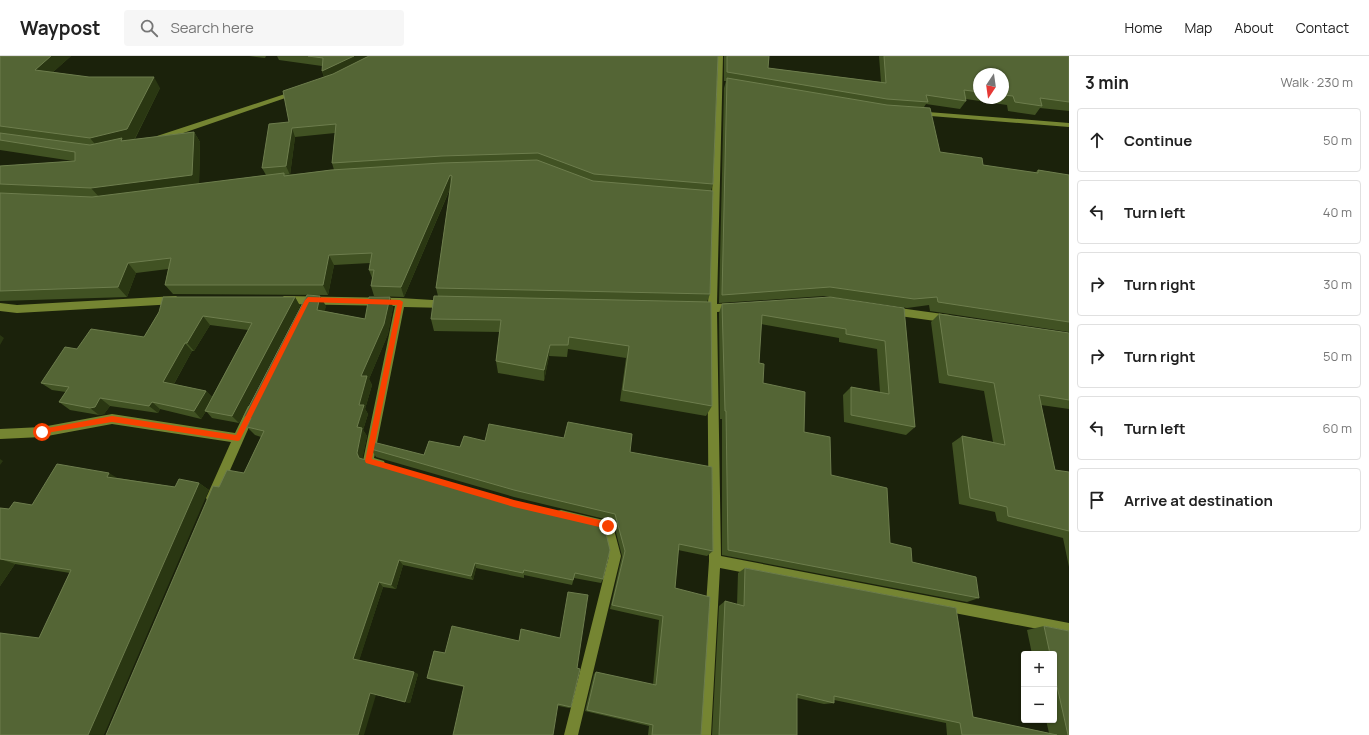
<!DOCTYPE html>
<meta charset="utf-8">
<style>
:root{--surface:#fff;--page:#f6f6f6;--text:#222;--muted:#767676;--line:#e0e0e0}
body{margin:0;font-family:Manrope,sans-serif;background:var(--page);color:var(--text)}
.controls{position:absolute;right:12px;bottom:12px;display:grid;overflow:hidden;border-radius:4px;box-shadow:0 1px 3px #0004}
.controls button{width:36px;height:36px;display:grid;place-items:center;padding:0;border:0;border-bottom:1px solid var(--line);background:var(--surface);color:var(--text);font:20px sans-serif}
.compass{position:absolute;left:973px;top:12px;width:36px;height:36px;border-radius:50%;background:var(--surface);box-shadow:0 1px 3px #0004;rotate:193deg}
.stop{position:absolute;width:12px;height:12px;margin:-9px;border:3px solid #f84100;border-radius:50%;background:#fff}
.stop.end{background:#f84100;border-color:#fff;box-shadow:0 1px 4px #0008}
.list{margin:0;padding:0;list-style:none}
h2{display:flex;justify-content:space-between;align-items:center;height:52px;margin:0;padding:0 16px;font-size:17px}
h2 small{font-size:13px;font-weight:400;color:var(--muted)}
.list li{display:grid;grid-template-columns:26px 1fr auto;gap:12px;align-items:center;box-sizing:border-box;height:64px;margin:0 8px 8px;padding:0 8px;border:1px solid var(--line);border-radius:4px}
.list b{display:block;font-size:15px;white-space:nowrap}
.list em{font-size:13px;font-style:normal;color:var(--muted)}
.icon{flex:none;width:22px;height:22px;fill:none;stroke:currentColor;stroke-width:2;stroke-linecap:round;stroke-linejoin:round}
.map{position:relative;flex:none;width:1069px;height:679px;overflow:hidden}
header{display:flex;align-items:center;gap:24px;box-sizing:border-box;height:56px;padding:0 20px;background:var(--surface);border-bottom:1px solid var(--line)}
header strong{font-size:19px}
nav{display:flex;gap:22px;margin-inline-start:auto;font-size:14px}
.search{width:280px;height:36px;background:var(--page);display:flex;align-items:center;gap:10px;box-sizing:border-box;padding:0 14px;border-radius:4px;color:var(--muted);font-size:15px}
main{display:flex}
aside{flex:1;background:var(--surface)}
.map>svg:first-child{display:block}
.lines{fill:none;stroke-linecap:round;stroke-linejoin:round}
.minor{fill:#758532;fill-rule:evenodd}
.wall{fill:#415223;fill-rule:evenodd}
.shaded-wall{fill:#2a3712}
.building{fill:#546535;stroke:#6d7d4d}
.route{fill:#f84100}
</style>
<header>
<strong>Waypost</strong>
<div class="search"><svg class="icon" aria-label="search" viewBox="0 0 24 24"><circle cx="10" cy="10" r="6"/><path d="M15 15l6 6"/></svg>Search here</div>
<nav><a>Home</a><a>Map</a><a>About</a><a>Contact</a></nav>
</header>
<main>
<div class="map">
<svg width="1069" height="679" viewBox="0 0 1069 679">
<rect width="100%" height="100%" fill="#1b220b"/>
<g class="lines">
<!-- minor -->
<path class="minor" d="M717,0h6l-6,248 16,-1 5,4 -5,4 -16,1 4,244 348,67v12l-349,-67 -9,167h-14l12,-174 -2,-249 -9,1 -5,-4 5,-4h10z
M294,35l6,2 -137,47h-6l-1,-2 1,-2z
M915,55l154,12v4l-151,-12h-3z
M176,240l5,4 -5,4 -159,9 -17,-2v-8l17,2z
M284,240l116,2 49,3 2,3 -5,4 -42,-1 -30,151 10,3 1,3 -1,3c-6,3 -14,0 -20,-3l-1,-3 32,-155 -111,-2 -5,-4z
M892,251l58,8 5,4 -5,4 -58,-8 -5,-4z
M252,349l4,1 1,3 -41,93 -4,1 -4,-1 -2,-4 25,-56 -119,-18 -70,13 -42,2v-10l42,-2 70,-13 123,19 13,-27z
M561,454l51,12 9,34 -43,179h-14l45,-179 -6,-26 -46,-11 -2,-4 2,-4z"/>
</g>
<!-- wall -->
<path class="wall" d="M0,0h71l-18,16 107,16 -25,51 59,-7 6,10 -1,42 67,-9 -4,-7 27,-46 35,-45 -2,-6v-5l-43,-6 -2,-4h441l-5,128 -2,7 -1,103 -3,8 5,104 -6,10 -86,-15 6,-43 -58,-9 -1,8 -18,-1 -5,25 -46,-8 -2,-12 4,-29 -66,-1 -3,-12 7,-23 -2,-8 14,-99 -46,108 -30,-1 -3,-10 1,-8 -3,-8 1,-7 -36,2 -6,30 -155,-1 -8,-9 3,-16 -32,4 -9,24 -127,4v-135l73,-5 -73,-11zM335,77l-3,30 2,7 -49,5h5l5,-38z
M249,0h17l-1,2z
M724,0h45l-1,12 113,14 -2,-26h190v55l-29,-3 -5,7 -27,-4 -1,-6 -41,-6v2l-6,8 -34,-5 -2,3 16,45 43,13 52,8 3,-3 31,5v157l-139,-21 -1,-6 -22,3 -83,-12 -105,7 5,-215 2,-7h-2zM979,18h24v24h-24z
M295,241l5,9 -61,117 -27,-5 -6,-7 -5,8 -41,-10 -2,4 -48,-7 -6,8 -5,1 -29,-5 -11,-8 7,-10 -14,-2 -11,-7 36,-34 67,-12 15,-25zM210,269l38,5 -36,67 -6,-6 -32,-7 18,-33h2z
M722,248l182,4 11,119 -9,8 -62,-13 -1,-27 8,-8 29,5 -3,-43 -38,-7v-4l-78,-14 -2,39 4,20 41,49 27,43 59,68 22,19 67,36 -12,4 -245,-47v-136h-2l-1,-106z
M326,250l-2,5 41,8 28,-12 -5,27 -19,45 3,6 -7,24 3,5 -5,16 4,6 -5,23 241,120 -2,4 -27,-5 -2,7 -48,-10v3l-48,-10 -3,12 -70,-15 -7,24 -13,-2 -24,73 59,14 -8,29 -34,-8 -157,-208 25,-14 17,-36 -6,-2 -8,-8 2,-5 -5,-6z
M939,258l130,19v76l-28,-4 14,65 14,2v95l-6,-29 -66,-17 -2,-9 -36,-8 -7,-61 10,-7 31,6 -9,-51 -45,-8 -8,-61z
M485,385l145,11 83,99 -6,5 -29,-6 -3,38 26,147h-53l1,-9 -64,-15 9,-37 2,-2 57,13 6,-65 -49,-11 12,-53 -9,-35 -99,-24 -138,-40 -5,-8 53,6z
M118,422l57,9 24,-4 10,7 -170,148 31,-65 -55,-9 -15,22v-78l9,1 23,-4z
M745,512l211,40 17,109 76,16 -3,-13h8v-66h-22l-5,-24 17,-4 25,5v104h-122l-1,-12 -112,-23v3l-10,1 -27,-6v37h-85l7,-129 6,-5 12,4 1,-32z
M434,595l137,56 -2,1 -105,-21 -33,-7 -4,-2z"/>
<!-- shaded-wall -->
<path class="shaded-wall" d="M51,0h20l-28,25 -8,-11z
M354,0h20l-49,24 -3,-9z
M154,21l6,11 -26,52 -36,8 -8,-10z
M292,72l3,9 -5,38 -4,-9z
M194,76l6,10 -1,43 -99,13 -9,-10z
M450,119l1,11 -47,111 -3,-10z
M329,199l5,10 -6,30 -5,-10z
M128,207l8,10 -9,24 -9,-10z
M320,240l6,10 -3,14 -6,-10z
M295,241l5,9 -61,117 -7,-7z
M390,241l3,10 -5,27 -19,45 3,6 -7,24 3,5 -5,16 4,6 -5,25 -3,-3 -2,-5v-26l4,-51z
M203,260l7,9 -16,26 -7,-8z
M0,279l4,3 -4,7z
M185,287l7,8 -21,38 -8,-7z
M550,289l-1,11 -5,25v-11z
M206,335l7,7 -8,13h1l-5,8 -7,-8z
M100,342l10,8 -6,8 -5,1 -9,-7z
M152,346l8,7 -2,4 -9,-7z
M0,403l3,2 -3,4z
M109,417l12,7 -14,-3z
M199,427l10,7 -105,245h-16z
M0,503l15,5 -15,22z
M399,504l4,5 -7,24 -5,-4z
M475,507l1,5 -3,12 -2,-4z
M379,526l4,5 -24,74 -6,-2z
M414,616l4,2 -8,29 -5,-1z
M370,637l6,2 -12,40h-6z"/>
<!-- building -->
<path class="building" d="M0,0h51l-16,14 54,7h65l-27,52 -37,9 -90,-12z
M308,0h46l-32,15 1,-13z
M369,0h349l-5,128 -119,-10 -56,-21 -96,3 -110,7 4,-39 -44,4 -6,38 -24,2 7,-44 20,-2 -6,-31 50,-17z
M727,0h42l-1,12 118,15 -2,-27h185v46l-29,-4 2,8 -27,-4 -2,-6 -10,-1v-21h-24v18l-15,-2 2,11 -40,-6 2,7 -41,-3 -160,-27z
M727,22l160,27 43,3 10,44 42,6 1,7 55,8v-3l31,5v147l-131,-20 -1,-5 -23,2 -84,-12 -108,8z
M194,76l-2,43 -101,13 -91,-4v-18l75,-5v-9l-75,-12v-7l90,12 32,-7 -1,3z
M537,104l56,21 120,10 -3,103 -274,-6 16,-112 -2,-1 -49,112 -30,-1 3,-16h-5l3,-17 -43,2 -6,30h-158l6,-27 -43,5 -10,24 -118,4v-98l92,4 192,-24v3l47,-6 110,-7z
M307,239l13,1 -3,14 48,9 4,-22h21l-6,27 -23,52h6l-8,29h5l-7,22 5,1 -5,25 2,5 154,45 91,22 6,25 -7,29 -28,-6 -2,7 -49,-10 -1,3 -48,-10 -4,13 -72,-16 -8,25 -12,-3 -26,77 61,13 -9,30 -35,-9 -12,42h-252l107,-249 6,1 8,-17 17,3 20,-42 -17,-4 4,-9 -7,-2z
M434,240l277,6 1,104 -89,-16 6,-44 -60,-9 -1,8h-18l-6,25 -48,-9 5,-41 -70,-1z
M163,241h132l-63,119 -27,-5 47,-88 -49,-7 -16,27h-2l-22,39 43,9 -12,20 -42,-9 -3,4 -49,-8 -5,9 -5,1 -31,-6 10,-15 -28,-4 24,-36 12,2 14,-20 53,8 15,-25z
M830,241l74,11 11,119 -64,-12v-28l38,7 -4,-53 -39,-7v-5l-84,-14 -3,48 5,1 -1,19 42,9 -1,40 26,5 1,38 56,13 3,55 21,5 1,14 64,15 3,21 -251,-48 -2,-139h-1l-3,-107z
M939,258l130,19v67l-30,-5 16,75 14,2v59l-61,-15 -1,-9 -37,-9 -8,-62 43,9 -11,-62 -46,-8z
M568,366l64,12 -2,18 82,15 1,84 -34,-7 -4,44 35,9 -9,138h-49l1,-10 -66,-15 9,-38 60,13 7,-69 -51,-11 13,-54 -10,-37 -101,-24 -143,-41 2,-7 51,13 5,-14 31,6 4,-11 21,5 4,-17 75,14z
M57,408l52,9 -2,4 68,10 4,-8 20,4 -111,252h-88v-102l39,5 32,-68 -71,-11v-51l9,1 5,-7 18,3z
M745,512l211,40 17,109 84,18h-95l-2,-12 -126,-27v7l-37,-9v41h-78l6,-134 19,5z
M568,536l20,3 -11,73 3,1 -9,38 -13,-3 -5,31h-100l11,-49 -37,-8 7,-27 11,2 7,-27 67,15 2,-12 39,9z
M1044,570l25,5v104h-1l-14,-62v-19h-4z"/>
<!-- route -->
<path class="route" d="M308,241l92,3 3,2 -31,157 142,41 94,22 3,1v5l-3,1 -94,-22 -148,-44 -1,-2 32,-156 -88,-3 -69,138 -2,1 -126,-19 -72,12 -1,-2 3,-3 70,-13 124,19 69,-135z"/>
</svg>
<div class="controls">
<button>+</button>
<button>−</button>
</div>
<svg class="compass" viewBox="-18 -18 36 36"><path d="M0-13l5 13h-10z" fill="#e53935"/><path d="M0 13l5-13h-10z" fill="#767676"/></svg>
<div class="stop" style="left:42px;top:376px"></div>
<div class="stop end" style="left:608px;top:470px"></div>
</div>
<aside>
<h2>3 min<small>Walk · 230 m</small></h2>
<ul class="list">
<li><svg class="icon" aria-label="ahead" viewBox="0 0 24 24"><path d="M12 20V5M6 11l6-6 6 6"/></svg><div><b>Continue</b></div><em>50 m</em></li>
<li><svg class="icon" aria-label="left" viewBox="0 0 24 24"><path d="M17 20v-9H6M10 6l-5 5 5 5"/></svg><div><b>Turn left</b></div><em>40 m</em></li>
<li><svg class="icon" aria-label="right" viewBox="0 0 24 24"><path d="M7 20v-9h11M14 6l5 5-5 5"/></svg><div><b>Turn right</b></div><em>30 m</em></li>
<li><svg class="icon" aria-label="right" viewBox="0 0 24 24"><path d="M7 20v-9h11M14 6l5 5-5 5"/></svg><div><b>Turn right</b></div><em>50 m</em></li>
<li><svg class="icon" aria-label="left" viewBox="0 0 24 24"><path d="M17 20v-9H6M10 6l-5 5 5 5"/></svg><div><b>Turn left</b></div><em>60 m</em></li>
<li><svg class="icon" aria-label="arrive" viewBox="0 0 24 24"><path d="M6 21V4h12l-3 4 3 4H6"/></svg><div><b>Arrive at destination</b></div></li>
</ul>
</aside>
</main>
